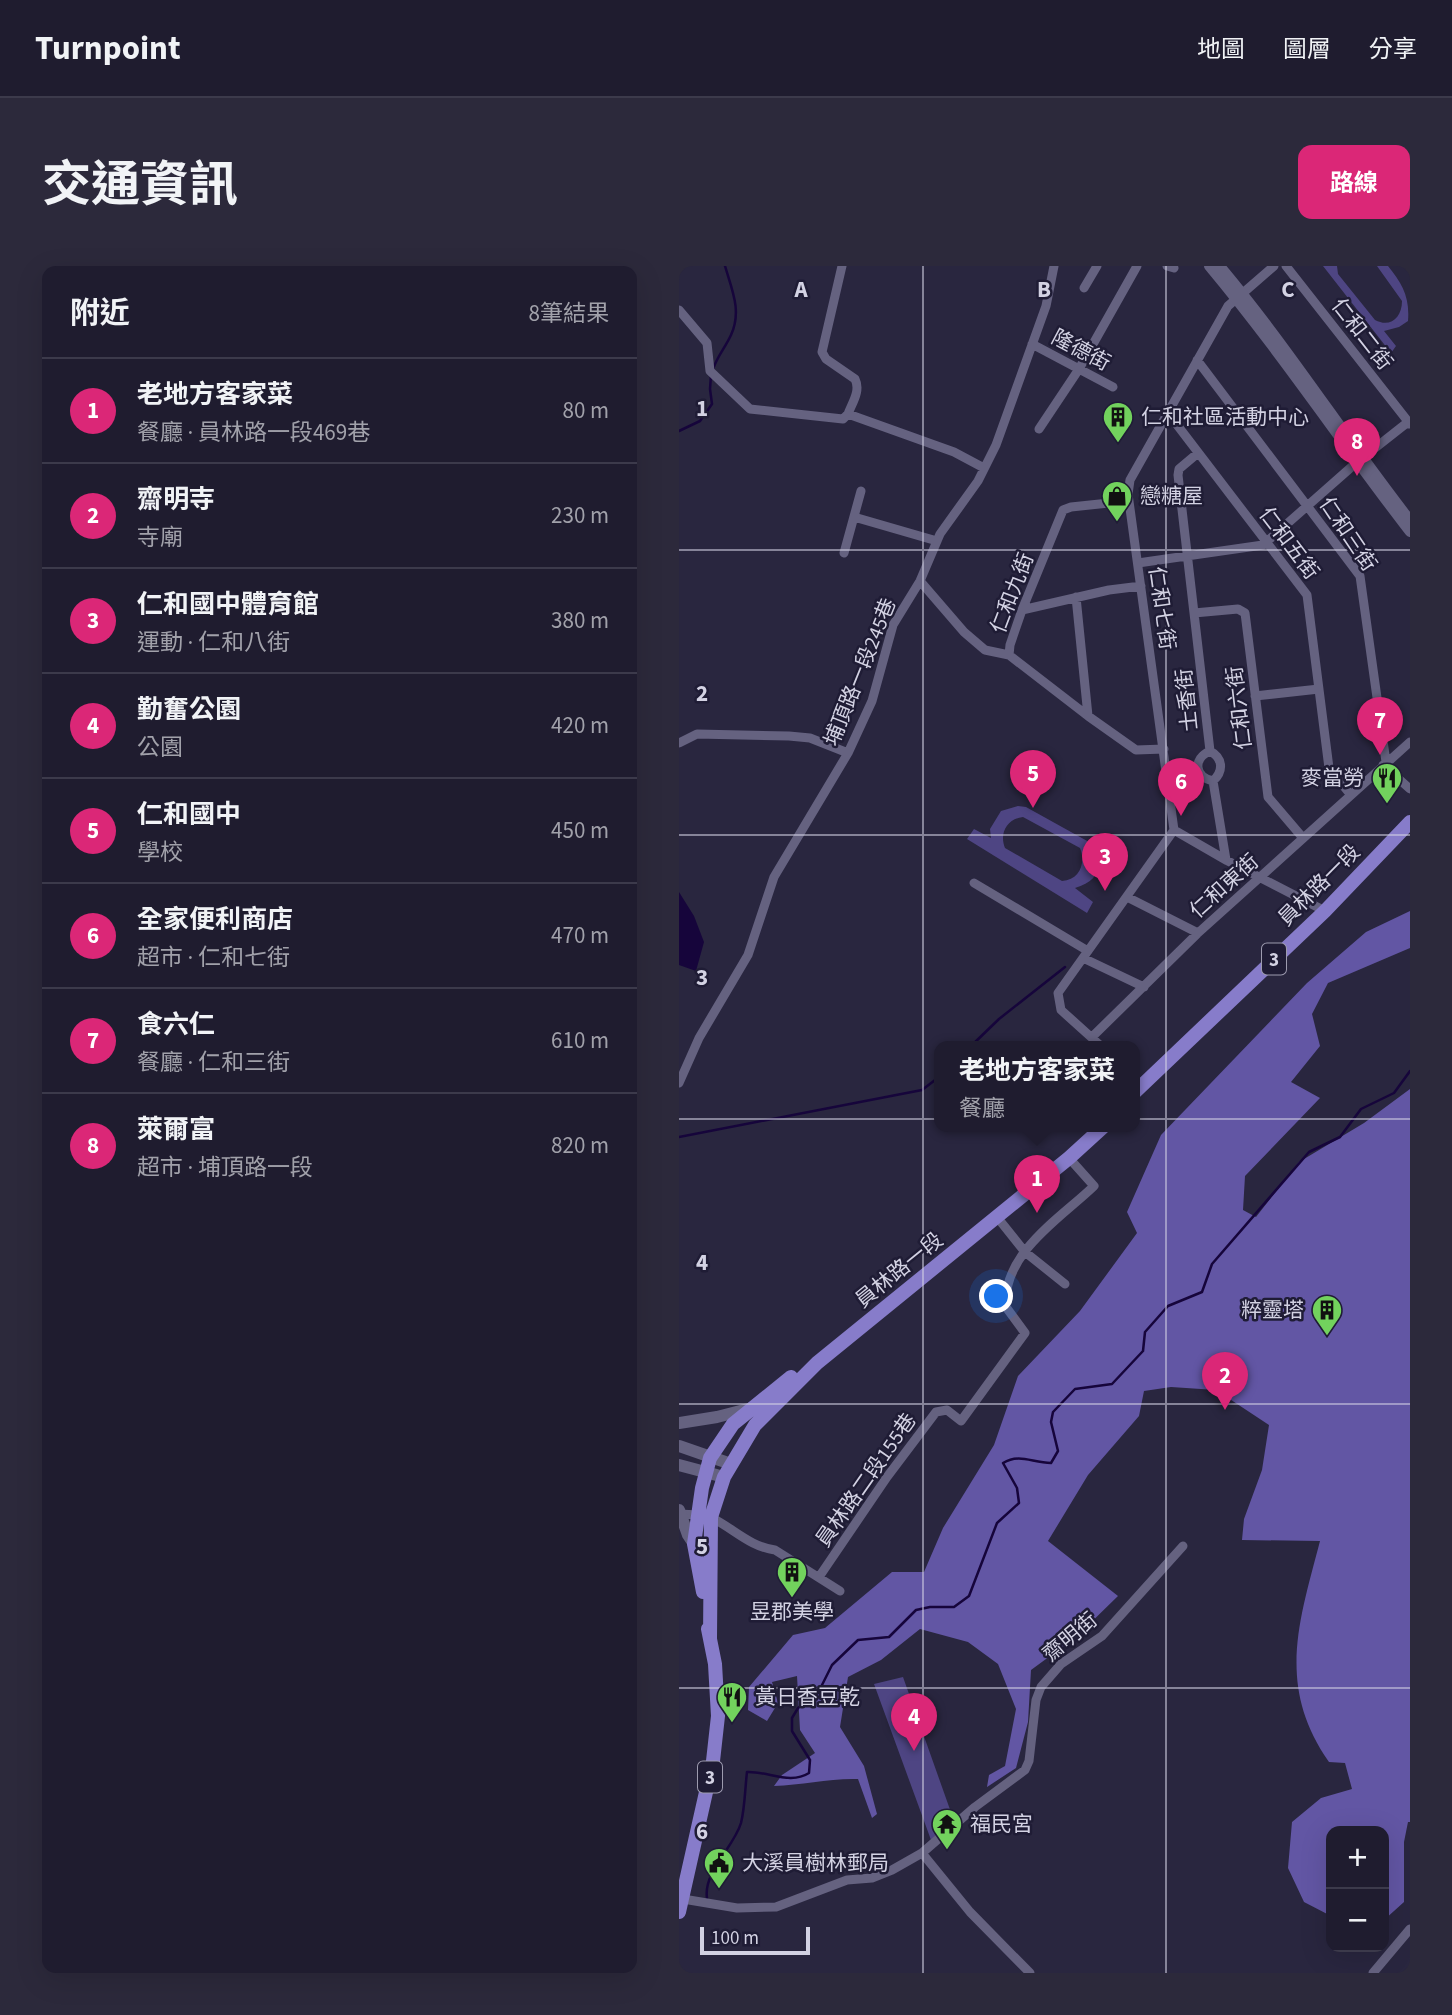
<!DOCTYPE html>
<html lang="zh-TW">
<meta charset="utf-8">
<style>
:root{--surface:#1f1c2f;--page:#2c293b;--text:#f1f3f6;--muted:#a1a1aa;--line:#3c3a4b;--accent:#db2777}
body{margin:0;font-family:"Source Sans 3","Noto Sans TC",sans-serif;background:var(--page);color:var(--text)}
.controls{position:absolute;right:21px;bottom:21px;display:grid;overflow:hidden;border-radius:14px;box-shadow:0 7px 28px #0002}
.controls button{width:63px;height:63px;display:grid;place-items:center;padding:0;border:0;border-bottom:2px solid var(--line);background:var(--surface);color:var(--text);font:35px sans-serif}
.scale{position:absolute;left:21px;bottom:18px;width:110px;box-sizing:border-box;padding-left:7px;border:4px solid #d3d2e3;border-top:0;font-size:19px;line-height:24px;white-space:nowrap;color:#d3d2e3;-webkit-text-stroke:5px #1f1c35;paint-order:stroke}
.you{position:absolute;left:318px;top:1031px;width:24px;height:24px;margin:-18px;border:5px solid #fff;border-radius:50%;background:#1a73e8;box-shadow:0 0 0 10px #1a73e833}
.badge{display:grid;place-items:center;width:46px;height:46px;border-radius:50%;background:var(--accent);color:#fff;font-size:23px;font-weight:700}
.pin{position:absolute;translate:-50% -58px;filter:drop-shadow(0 2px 4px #0008)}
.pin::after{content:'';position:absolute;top:37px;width:24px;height:21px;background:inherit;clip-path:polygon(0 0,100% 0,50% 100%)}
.popup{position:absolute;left:255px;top:775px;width:206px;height:91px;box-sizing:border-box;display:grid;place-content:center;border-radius:14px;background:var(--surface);filter:drop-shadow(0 2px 5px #0005);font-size:23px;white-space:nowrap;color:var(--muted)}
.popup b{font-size:26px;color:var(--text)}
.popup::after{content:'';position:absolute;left:50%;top:100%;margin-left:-14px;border:14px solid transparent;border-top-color:var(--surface)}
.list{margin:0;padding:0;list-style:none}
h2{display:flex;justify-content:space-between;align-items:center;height:91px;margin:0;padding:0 28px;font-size:30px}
h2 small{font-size:23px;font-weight:400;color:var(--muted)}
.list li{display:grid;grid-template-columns:46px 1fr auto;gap:21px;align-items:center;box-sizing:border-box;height:105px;padding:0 28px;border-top:2px solid var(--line)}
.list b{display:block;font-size:26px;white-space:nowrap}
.list p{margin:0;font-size:23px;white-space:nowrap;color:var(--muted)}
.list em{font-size:23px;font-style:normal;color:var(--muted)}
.map{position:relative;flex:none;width:731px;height:1707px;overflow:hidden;border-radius:14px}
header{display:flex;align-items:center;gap:42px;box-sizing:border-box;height:98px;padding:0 35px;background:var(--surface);border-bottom:2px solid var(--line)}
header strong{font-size:33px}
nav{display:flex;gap:38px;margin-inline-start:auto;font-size:24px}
.intro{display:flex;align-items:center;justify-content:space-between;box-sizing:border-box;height:168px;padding:0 42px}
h1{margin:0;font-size:49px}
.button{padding:18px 32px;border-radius:14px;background:var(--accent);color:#fff;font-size:24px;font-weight:700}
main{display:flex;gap:42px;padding:0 42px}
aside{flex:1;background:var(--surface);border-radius:14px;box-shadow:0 7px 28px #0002}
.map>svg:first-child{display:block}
.green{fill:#4e4583;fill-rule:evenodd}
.forest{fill:#6256a4}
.water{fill:#16053b}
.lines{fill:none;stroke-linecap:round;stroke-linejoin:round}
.stream{stroke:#16053b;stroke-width:2.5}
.minor{stroke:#656280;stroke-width:9}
.tertiary{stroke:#656280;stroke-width:10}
.secondary{stroke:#656280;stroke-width:12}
.primary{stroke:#877cca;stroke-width:14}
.grid{fill:none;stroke:#d3d2e3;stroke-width:2;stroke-opacity:0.55}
.labels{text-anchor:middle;stroke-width:5;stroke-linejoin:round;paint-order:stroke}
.shield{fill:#1f1c35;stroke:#9d9baf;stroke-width:2}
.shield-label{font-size:19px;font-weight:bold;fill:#d3d2e3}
.street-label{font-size:21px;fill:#d3d2e3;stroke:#1f1c35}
.poi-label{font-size:21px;fill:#d3d2e3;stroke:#1f1c35;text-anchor:start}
.grid-label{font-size:23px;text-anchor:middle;font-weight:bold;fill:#d3d2e3;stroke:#1f1c35;stroke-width:5;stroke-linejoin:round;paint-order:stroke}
</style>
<header>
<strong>Turnpoint</strong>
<nav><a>地圖</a><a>圖層</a><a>分享</a></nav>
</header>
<div class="intro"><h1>交通資訊</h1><a class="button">路線</a></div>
<main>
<aside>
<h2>附近<small>8筆結果</small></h2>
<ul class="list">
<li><span class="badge">1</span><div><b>老地方客家菜</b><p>餐廳 · 員林路一段469巷</p></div><em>80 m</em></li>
<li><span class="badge">2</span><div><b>齋明寺</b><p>寺廟</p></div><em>230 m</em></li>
<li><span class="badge">3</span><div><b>仁和國中體育館</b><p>運動 · 仁和八街</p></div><em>380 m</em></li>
<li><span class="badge">4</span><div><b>勤奮公園</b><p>公園</p></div><em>420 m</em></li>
<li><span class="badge">5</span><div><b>仁和國中</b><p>學校</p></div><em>450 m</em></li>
<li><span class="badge">6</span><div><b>全家便利商店</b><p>超市 · 仁和七街</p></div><em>470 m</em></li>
<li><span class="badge">7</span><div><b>食六仁</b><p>餐廳 · 仁和三街</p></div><em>610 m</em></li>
<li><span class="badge">8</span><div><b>萊爾富</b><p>超市 · 埔頂路一段</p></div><em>820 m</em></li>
</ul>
</aside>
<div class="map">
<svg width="731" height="1707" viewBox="0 0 731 1707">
<rect width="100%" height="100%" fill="#29263f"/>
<!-- green -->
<path class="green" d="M644,0h14l1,8 37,46c15,8 27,-2 27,-19l-25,-35h11c14,17 22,31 20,55l-9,6 -15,4 12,15 -5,7z
M339,540l8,1 63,35c15,20 13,38 -14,46l18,14 -6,11 -120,-74 7,-10 17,9 -1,-9 11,-18zM344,551l57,31c6,15 0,32 -18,33l-57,-33c-6,-15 2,-29 18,-31z
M224,1411l50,141 -22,22 -57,-156z"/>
<!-- forest -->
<path class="forest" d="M731,645v37l-82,35 -16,31 8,32 -29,36 29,16 -75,78 -2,34 13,7 43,-55 65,-39 46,-34v733h-2l-4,20v60l-20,18v-89h-53v85l-27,-14 -16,-34 4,-46 29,-24 31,-9 -7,-26 -16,-1c-53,-76 -30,-140 -9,-221l-78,-1 2,-21 18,-49 7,-45 -53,-35 -45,-3 -27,4 -5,25 -51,59 -40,66 70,55 -42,41 -45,33 -3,52 -12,46 -29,19 2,-12 16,-9 11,-57 -18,-45 -30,-22 -48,-13 -39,31 -33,17 -8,50 24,39 13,48 -5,4 -14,-39c-27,-1 -56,6 -84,7l8,-11 33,-22 -15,-23 -3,-54 -25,6 6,21 -11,18 -19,-11 1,-23 44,-52 32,-7 67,-56h32l19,-44 51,-83 24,-69 62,-65 57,-78 -10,-21 34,-77 146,-152 59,-51z"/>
<!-- water -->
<path class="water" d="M0,626l15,24 10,26 -8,29 -17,-6z"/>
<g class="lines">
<!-- stream -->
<path class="stream" d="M34,103c5,-14 12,-21 18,-34 11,-24 1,-45 -6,-69
M0,165l21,-10 12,-17 -2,-15 1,-14
M291,781l29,-28 66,-52
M0,871l243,-47 17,-13
M28,1632c-4,-26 27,-51 34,-75 4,-16 4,-35 6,-51 21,-1 43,13 62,1l1,-13 -18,-29v-13l6,-10 20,-15 14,-28 26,-25 31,-3 27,-27 14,-3h24l15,-11 28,-73 22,-20 -2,-15 -14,-25c17,-10 29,0 48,0l7,-12 -7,-29 2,-10 22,-23 37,-5 31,-33 2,-19 23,-26 34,-14 10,-28 97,-112 31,-15 21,-28 33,-16 16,-22"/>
<!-- minor -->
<path class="minor" d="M163,0l-20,86 4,7 29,20c6,12 -3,24 -7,35
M488,0l7,2
M595,0l-46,40 -98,174 -2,14 46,336 52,30 99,51
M607,0l124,158
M405,22l13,-22
M0,44l28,33 3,28 40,38 93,10 5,-5 106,38 30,16
M353,78l81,43
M518,94l163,216 26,186
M489,147l139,182 22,173 21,26
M360,163l40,-60 58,-103
M519,187l-19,16 -1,6 32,276c13,7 14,20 3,30l13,79
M449,235l-57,6 -8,3 -41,100 -12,35 -1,10 79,61 48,34 28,-1
M175,251l83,24
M165,287l17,-62
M459,297l125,-18 93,-82 52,-41
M241,315l44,51 21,18 24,5
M397,331l12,119
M343,344l87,-20 32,-4
M515,347l44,-4 7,4 23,184 35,41
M576,430l64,-7
M0,477l18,-9 92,2 21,2 38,15
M531,485c-18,8 -15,26 3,30
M704,499l27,24
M295,617l114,68
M448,631l71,36
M404,692l61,29
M413,771l106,-104 212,-191
M423,781l-41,-37 -3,-17 116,-163
M0,817l20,-45 49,-83 26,-78 74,-124 24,-52 21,-76 27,-44 20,-47 38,-53 18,-36 50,-139 8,-40
M318,951l28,35 40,32
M1,1248c11,1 25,0 34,5 21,11 37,28 61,31l65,41
M140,1311l68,-100 49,-65 11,-2 14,11 64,-88 -19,-26c-4,-54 55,-89 88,-121l-25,-28
M243,1587l48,59 60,61
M4,1633l54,9 39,-1 71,-27 25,-2 20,-8 30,-17 53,-46 50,-37 4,-9 7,-61 5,-13 20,-23 41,-28 81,-90
M694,1707l37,-44"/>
<!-- tertiary -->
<path class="tertiary" d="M530,0c71,85 133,178 201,266
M541,0c68,81 125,171 190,254"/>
<!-- secondary -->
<path class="secondary" d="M0,1157l38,-6 35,-9
M0,1180l52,18
M0,1199l45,12
M0,1244l9,25 6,9"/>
<!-- primary -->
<path class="primary" d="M456,826l190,-181 85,-89
M24,1326l-9,-48 8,-56 8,-30 23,-34 58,-47
M31,1373l1,-122 13,-40 31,-52 62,-62 252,-205 34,-31
M0,1646l34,-151 5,-45 -3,-52 -7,-35"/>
</g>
<!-- grid -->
<path class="grid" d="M244,0v1707M487,0v1707M0,284h731M0,569h731M0,853h731M0,1138h731M0,1422h731"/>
<!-- icons -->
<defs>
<g id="building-pin" transform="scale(1.575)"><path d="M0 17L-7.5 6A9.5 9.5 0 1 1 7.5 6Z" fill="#72d25d" stroke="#1f1c35"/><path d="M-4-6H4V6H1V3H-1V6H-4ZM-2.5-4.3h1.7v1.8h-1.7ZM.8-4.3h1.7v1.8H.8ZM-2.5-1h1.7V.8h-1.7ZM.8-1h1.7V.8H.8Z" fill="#111"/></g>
<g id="shop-pin" transform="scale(1.575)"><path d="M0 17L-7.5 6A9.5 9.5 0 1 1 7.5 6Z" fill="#72d25d" stroke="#1f1c35"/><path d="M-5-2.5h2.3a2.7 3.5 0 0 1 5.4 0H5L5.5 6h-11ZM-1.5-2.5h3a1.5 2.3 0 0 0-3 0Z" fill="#111"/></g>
<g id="restaurant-pin" transform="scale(1.575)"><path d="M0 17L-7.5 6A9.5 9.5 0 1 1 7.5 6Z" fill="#72d25d" stroke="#1f1c35"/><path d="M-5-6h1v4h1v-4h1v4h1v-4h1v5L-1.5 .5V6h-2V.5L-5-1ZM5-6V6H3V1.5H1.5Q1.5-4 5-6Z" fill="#111"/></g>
<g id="temple-pin" transform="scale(1.575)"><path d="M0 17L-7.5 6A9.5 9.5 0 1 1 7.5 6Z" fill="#72d25d" stroke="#1f1c35"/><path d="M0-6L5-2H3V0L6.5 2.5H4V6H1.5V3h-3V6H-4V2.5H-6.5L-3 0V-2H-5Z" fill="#111"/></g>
<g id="civic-pin" transform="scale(1.575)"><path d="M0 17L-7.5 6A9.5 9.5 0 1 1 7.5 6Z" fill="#72d25d" stroke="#1f1c35"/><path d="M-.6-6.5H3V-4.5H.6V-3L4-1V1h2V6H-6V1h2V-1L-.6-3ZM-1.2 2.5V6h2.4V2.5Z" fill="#111"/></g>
</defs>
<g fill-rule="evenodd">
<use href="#building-pin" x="439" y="151"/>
<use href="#shop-pin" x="438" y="230"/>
<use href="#restaurant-pin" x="708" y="512"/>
<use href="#building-pin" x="648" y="1044"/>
<use href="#building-pin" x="113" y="1306"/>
<use href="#restaurant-pin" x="53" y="1431"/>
<use href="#temple-pin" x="268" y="1558"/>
<use href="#civic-pin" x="40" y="1597"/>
</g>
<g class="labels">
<!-- shield labels -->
<g class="shield">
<rect x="583" y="677.5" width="24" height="31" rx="5"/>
<rect x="19" y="1495.5" width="24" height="31" rx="5"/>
</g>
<g class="shield-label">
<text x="595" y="700">3</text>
<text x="31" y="1518">3</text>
</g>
<!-- street labels -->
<g class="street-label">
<text transform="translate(683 68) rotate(52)" y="7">仁和二街</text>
<text transform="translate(402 84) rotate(28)" y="7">隆德街</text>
<text transform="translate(669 268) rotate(56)" y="7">仁和三街</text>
<text transform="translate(610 277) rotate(53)" y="7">仁和五街</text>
<text transform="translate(333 327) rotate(-69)" y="7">仁和九街</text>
<text transform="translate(483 342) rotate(82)" y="7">仁和七街</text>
<text transform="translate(181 406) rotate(-68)" y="7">埔頂路一段245巷</text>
<text transform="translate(508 434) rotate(-96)" y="7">士香街</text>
<text transform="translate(560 442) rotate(-97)" y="7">仁和六街</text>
<text transform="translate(640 619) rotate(-45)" y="7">員林路一段</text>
<text transform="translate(545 620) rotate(-42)" y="7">仁和東街</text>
<text transform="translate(220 1004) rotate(-39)" y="7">員林路一段</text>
<text transform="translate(187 1214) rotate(-55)" y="7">員林路二段155巷</text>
<text transform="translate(391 1371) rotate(-40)" y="7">齋明街</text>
</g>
<!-- poi labels -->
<g class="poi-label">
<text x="462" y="158">仁和社區活動中心</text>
<text x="461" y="237">戀糖屋</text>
<text x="685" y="519" text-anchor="end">麥當勞</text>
<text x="625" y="1051" text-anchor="end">粹靈塔</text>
<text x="113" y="1353" text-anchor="middle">昱郡美學</text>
<text x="76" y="1438">黃日香豆乾</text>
<text x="291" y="1565">福民宮</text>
<text x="63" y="1604">大溪員樹林郵局</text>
</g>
</g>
<g class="grid-label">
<text x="122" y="31">A</text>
<text x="365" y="31">B</text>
<text x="609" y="31">C</text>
<text x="23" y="150">1</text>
<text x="23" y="435">2</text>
<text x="23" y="719">3</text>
<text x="23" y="1004">4</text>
<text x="23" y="1288">5</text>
<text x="23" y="1573">6</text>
</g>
</svg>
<div class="controls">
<button>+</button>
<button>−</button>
</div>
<div class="scale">100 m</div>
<div class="you"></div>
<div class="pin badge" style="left:358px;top:947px">1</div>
<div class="popup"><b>老地方客家菜</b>餐廳</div>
<div class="pin badge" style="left:546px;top:1144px">2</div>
<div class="pin badge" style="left:426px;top:625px">3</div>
<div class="pin badge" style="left:235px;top:1485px">4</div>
<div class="pin badge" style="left:354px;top:542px">5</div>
<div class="pin badge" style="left:502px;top:550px">6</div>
<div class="pin badge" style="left:701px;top:489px">7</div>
<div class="pin badge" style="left:678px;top:210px">8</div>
</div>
</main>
